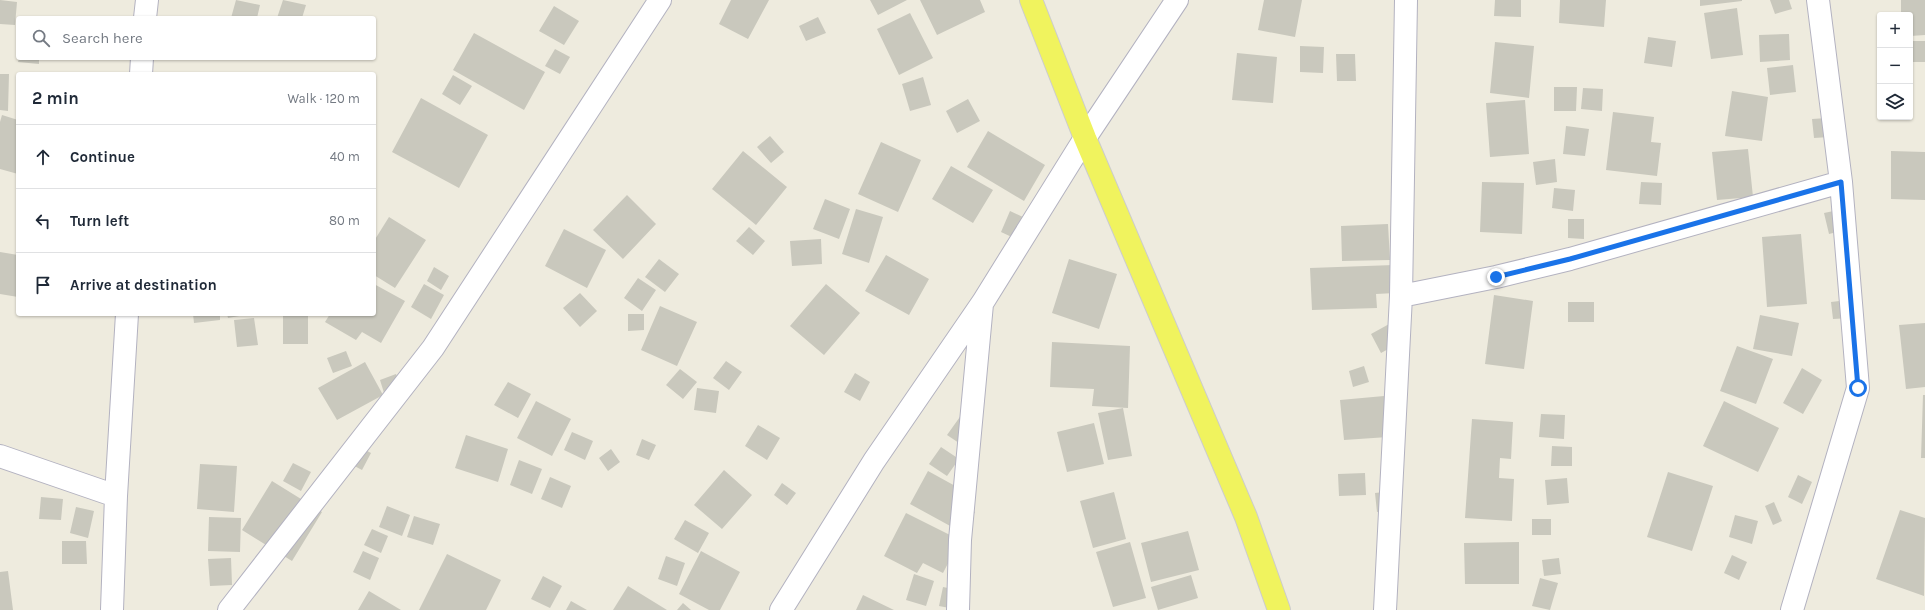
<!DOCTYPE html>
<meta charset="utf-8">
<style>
:root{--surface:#fff;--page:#f6f6f7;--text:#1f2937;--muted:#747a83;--line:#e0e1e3}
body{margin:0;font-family:Karla,sans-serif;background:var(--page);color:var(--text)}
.controls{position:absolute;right:12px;top:12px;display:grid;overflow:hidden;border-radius:4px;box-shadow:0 1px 3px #0004}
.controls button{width:36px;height:36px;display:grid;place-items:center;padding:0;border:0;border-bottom:1px solid var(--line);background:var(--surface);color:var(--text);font:20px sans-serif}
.stop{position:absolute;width:12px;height:12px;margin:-9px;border:3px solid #1a73e8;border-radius:50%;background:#fff}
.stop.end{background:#1a73e8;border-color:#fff;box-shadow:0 1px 4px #0008}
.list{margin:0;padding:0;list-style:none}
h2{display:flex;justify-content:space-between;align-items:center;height:52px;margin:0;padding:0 16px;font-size:17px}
h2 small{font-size:13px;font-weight:400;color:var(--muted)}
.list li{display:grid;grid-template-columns:26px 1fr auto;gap:12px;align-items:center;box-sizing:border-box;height:64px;padding:0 16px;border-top:1px solid var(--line)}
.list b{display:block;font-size:15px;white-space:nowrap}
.list em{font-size:13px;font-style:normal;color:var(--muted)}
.icon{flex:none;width:22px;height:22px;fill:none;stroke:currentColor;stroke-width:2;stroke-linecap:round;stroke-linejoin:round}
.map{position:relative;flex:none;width:1925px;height:610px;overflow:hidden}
.search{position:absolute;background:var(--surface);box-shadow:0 1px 3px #0004;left:16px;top:16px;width:360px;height:44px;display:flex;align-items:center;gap:10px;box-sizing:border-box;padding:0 14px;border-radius:4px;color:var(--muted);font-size:15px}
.panel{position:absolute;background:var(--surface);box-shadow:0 1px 3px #0004;left:16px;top:72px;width:360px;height:244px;border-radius:4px}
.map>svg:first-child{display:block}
.building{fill:#c9c8bd}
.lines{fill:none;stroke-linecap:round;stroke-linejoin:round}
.minor-casing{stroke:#b3b2c0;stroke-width:24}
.major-casing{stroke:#ccc;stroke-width:24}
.minor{stroke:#fff;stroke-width:22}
.major{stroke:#f0f35e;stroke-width:22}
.route{stroke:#1a73e8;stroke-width:5}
</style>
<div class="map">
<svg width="1925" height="610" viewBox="0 0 1925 610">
<rect width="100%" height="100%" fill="#eeebde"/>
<!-- building -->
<path class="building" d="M0,0l17,2 -2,23 -15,-1z
M236,0l24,5 -3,13h-26z
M283,0l23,5 -4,13h-25z
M731,0h38l-21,39 -29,-15z
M870,0h37l-29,15z
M920,0h60l5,12 -48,23z
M1264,0h38l-7,37 -37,-7z
M1495,0h26v17l-27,-1z
M1560,0h46l-2,27 -45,-4z
M1700,0h42v1l-42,5z
M1770,0h19l3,9 -17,5z
M1901,0h24v35l-15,1v-21h-9z
M554,6l25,15 -15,24 -25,-14z
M1737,8l6,47 -32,4 -7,-46z
M910,13l23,45 -34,17 -22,-46z
M818,17l8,16 -20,8 -7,-15z
M474,33l71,39 -21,38 -71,-40z
M1789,34l1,26 -30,2 -1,-27z
M1648,37l28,4 -4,26 -28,-4z
M1910,41h15v21h-14z
M1495,42l39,4 -5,52 -39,-5z
M1300,46l24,1 -1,26 -23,-1z
M555,49l15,8 -10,17 -15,-8z
M1237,53l40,4 -4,46 -41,-3z
M1336,54h19l1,27h-19z
M19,58h20v6l-21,-2z
M1793,65l3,27 -26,3 -3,-27z
M0,74h9l-1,37 -8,-1z
M453,75l19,11 -12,19 -18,-11z
M923,77l8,28 -21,6 -8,-27z
M1554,87h23l-1,24h-22z
M1583,88l20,1 -1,22 -21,-2z
M1732,91l36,6 -6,44 -37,-5z
M421,98l67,37 -29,53 -67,-36z
M968,99l12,22 -23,12 -11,-22z
M1525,100l4,54 -39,3 -4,-54z
M1613,112l41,5 -3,25 10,1 -4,33 -51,-6z
M2,115l16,5v54l-18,-5v-47z
M1827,118l2,19 -15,1 -2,-19z
M1566,126l23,3 -4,27 -22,-2z
M988,131l57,34 -21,36 -57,-34z
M770,136l14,16 -13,11 -14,-16z
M881,142l40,18 -23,52 -40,-18z
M1748,149l5,48 -36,3 -5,-48z
M743,151l44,36 -31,38 -44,-36z
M1891,151l34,1v48l-34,-1z
M1555,159l2,23 -21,3 -3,-23z
M951,166l42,24 -20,33 -41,-24z
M1482,182l42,1 -2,51 -42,-2z
M1641,182l21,1 -1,22 -22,-1z
M1554,188l21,2 -2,21 -21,-3z
M627,195l29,29 -33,35 -30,-29z
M825,199l25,10 -11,30 -26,-10z
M1848,208l5,20 -24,6 -5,-21z
M856,209l27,8 -14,46 -27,-9z
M1010,211l15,7 -9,21 -15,-7z
M389,217l37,23 -31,48 -21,-13v-34z
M1568,219h16v20l-16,-1z
M1388,224l2,36 -48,1 -1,-35z
M749,227l16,14 -12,14 -17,-14z
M564,229l42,21 -19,38 -42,-22z
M1801,234l6,70 -40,3 -5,-70z
M821,239l1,25 -30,2 -2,-25z
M0,252l18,3v42l-18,-3z
M886,255l43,24 -20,36 -44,-24z
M659,259l20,15 -14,18 -20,-15z
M1069,259l48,15 -18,55 -47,-16z
M1394,265l1,28 -19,1 1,14 -65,2 -2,-42z
M434,267l15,9 -8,14 -14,-9z
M638,278l18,12 -14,21 -18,-13z
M374,284l31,17 -24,42 -19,-11 -6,8 -31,-18 5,-8h44z
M424,284l20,11 -13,24 -20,-12z
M826,284l34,29 -36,42 -34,-29z
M580,293l17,18 -17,16 -17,-19z
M1494,295l39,6 -9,68 -39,-5z
M1848,300l2,18 -17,1 -2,-17z
M1568,302h26v20h-26z
M660,306l37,16 -20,44 -36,-16z
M193,314h27v6l-26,3z
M227,314h18v1l-17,3z
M283,314h25v30h-25z
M628,314h16v16l-16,1z
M1760,315l39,8 -7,33 -39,-7z
M254,318l4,27 -21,2 -3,-27z
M1391,323l10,19 -20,11 -10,-19z
M1925,323v64l-19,2 -7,-64z
M1052,342l78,4 -2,62 -36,-2 2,-17 -44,-2z
M1737,346l36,13 -17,45 -36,-13z
M346,351l6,15 -19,7 -6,-15z
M726,361l16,11 -13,18 -16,-12z
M365,362l18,33 -46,25 -19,-32z
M1364,366l5,16 -16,5 -4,-16z
M1802,368l20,12 -19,34 -20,-11z
M680,369l17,13 -14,17 -17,-14z
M855,373l15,9 -10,19 -16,-9z
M396,374l6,15 -17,7 -5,-16z
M508,382l23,12 -13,24 -24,-13z
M697,388l22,3 -3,22 -22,-3z
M1923,395h2v63h-4z
M1384,396l4,41 -44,3 -4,-40z
M536,401l35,18 -19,37 -35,-18z
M1724,401l55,27 -21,44 -55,-26z
M1123,408l9,48 -24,4 -10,-47z
M962,414l-3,29 -12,-8z
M1541,414l24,1 -1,24 -25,-2z
M1472,419l41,3 -2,37 -11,-1 -1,20 15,1 -2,42 -47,-3z
M1094,423l10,41 -37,8 -10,-40z
M758,425l22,13 -13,22 -22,-14z
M572,432l21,9 -8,19 -21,-10z
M466,435l42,14 -10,33 -43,-14z
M642,439l14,6 -7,15 -13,-5z
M356,445l15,8 -9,17 -15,-8z
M1552,446l20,1v19h-21z
M941,447l18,12 -12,17 -18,-12z
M611,449l9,13 -12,9 -9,-13z
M519,460l23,9 -10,25 -22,-9z
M293,463l18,9 -10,19 -18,-10z
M200,464l37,2 -3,46 -37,-3z
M724,470l28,25 -30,34 -28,-24z
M928,471l40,22 -6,11 13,8 -12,21 -53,-29z
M1668,472l45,14 -21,65 -45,-14z
M1365,473l1,22 -27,1 -1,-22z
M1798,475l14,7 -10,22 -14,-7z
M550,477l21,9 -9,22 -21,-9z
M1567,478l2,25 -22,2 -2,-25z
M272,481l50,31 -30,49 -50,-31z
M782,483l14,10 -9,12 -13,-10z
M1392,491l3,19 -18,2 -2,-19z
M1114,492l12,47 -33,9 -13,-47z
M41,497l22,2 -2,21 -22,-1z
M1774,502l8,19 -9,4 -8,-19z
M387,506l23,9 -8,21 -23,-9z
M76,507l18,4 -6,27 -18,-5z
M1900,510l25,8 -1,78 -48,-17z
M906,513l54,27 -17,33 -20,-10 -6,10 -33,-17z
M1735,515l23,6 -6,23 -23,-7z
M414,516l26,8 -7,21 -26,-8z
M209,517l32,1 -1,34 -32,-1z
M1532,519h19v16h-19z
M685,520l24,13 -11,20 -24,-14z
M372,529l16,7 -7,17 -17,-8z
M1188,531l11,39 -48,12 -10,-39z
M62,541h24l1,23h-25z
M1130,542l16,56 -33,9 -17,-55z
M1519,542v42h-54l-1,-41z
M363,551l16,7 -9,22 -17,-8z
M701,551l39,21 -20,38h-11l-30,-16z
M447,554l54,26 -15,30h-67z
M1732,555l15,7 -8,18 -15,-7z
M666,556l19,7 -8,23 -19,-7z
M231,558l1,27 -22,1 -2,-27z
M1559,558l2,16 -17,2 -2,-16z
M8,571l5,39h-13v-38z
M914,574l20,7 -8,25 -20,-6z
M1191,575l7,23 -40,12 -7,-23z
M543,576l19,10 -12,22 -19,-9z
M1540,578l18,5 -8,27 -18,-4z
M628,586l39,24h-54z
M943,587l24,5 -7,18 -21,-4z
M369,591l32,19h-43z
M863,595l31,15h-38z
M571,601l16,9h-21z
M683,603l8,7h-14z"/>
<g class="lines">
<!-- minor casing -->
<g class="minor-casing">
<path id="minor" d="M145,18l2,-18
M141,74l1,-16
M1401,296l95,-19 74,-18 271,-77
M0,456l116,40
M112,610l4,-114 11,-182
M229,610l204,-262 227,-348
M781,610l93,-149 109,-159 102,-164 92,-138
M958,610l2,-70 22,-236
M1385,610l16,-314 5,-296
M1792,610l66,-222 -17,-206 -23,-182"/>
</g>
<!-- major casing -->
<g class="major-casing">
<path id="major" d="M1031,0l54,138 161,379 33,93"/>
</g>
<!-- minor -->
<use href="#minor" class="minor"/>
<!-- major -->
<use href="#major" class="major"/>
</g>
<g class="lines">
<!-- route -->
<path class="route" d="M1496,277l74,-18 271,-77 17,206"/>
</g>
</svg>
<div class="controls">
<button>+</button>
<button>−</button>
<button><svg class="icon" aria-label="layers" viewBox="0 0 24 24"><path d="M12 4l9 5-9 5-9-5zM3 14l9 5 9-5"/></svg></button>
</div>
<div class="stop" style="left:1858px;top:388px"></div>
<div class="stop end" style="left:1496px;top:277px"></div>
<div class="search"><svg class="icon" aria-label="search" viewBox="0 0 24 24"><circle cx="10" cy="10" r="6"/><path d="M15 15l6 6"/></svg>Search here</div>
<section class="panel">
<h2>2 min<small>Walk · 120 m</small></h2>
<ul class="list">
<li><svg class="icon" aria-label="ahead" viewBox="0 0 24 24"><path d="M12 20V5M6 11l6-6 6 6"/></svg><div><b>Continue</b></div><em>40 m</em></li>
<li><svg class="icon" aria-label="left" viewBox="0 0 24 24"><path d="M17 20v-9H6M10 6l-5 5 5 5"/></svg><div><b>Turn left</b></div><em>80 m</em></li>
<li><svg class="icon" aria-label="arrive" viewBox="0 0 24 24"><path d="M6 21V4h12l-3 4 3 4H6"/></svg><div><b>Arrive at destination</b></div></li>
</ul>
</section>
</div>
